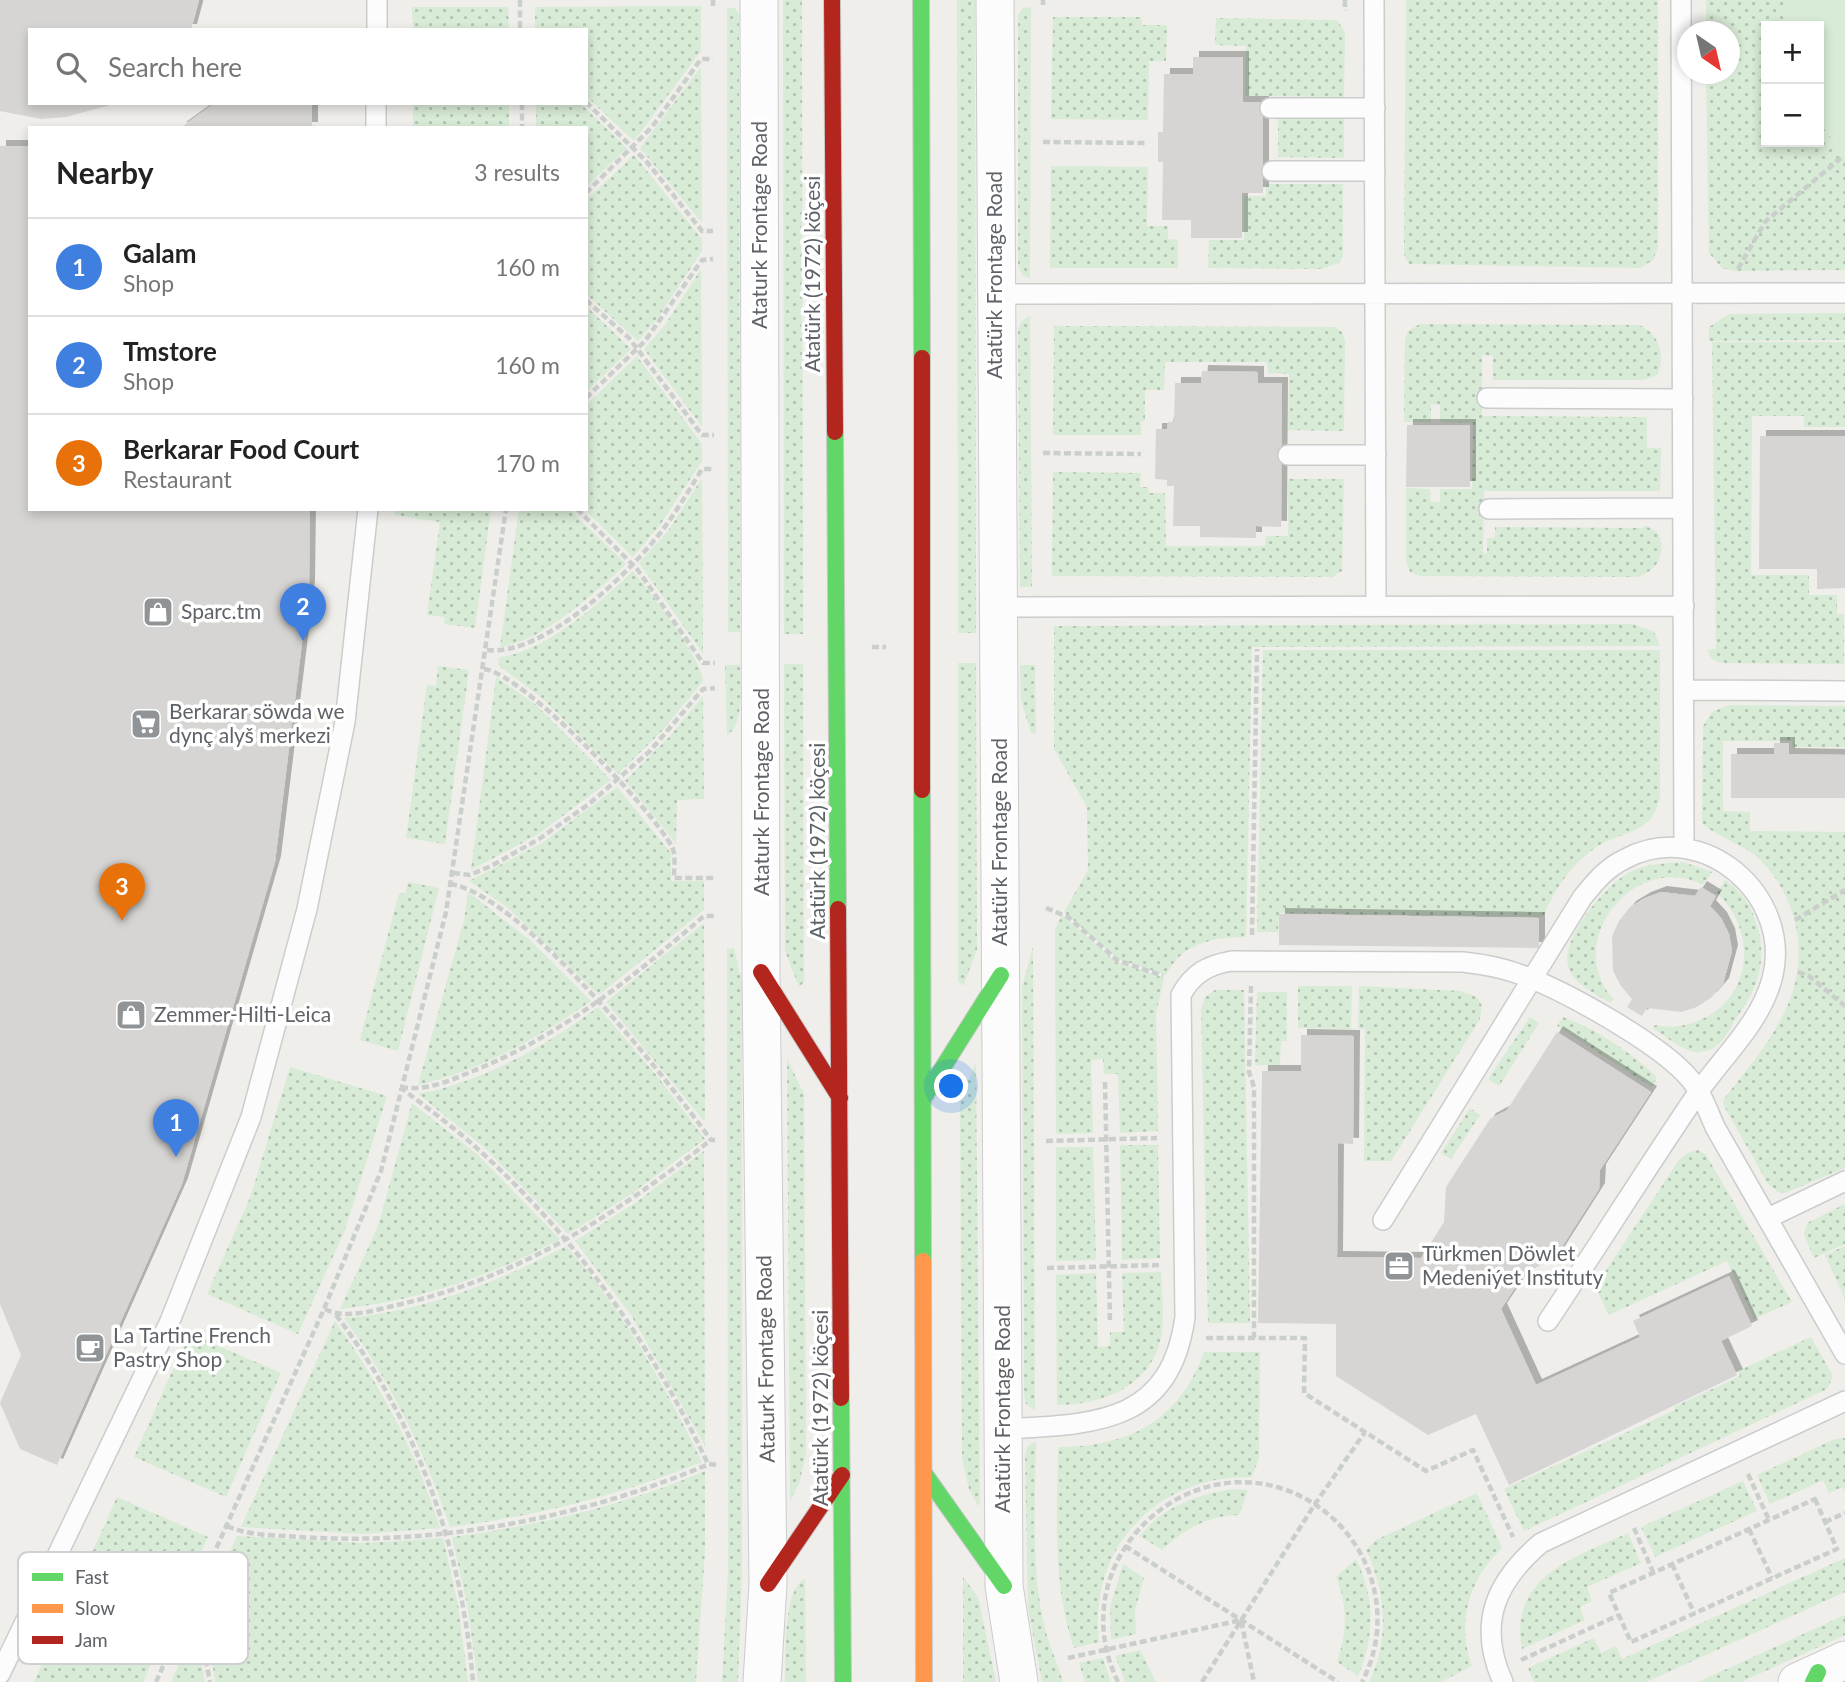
<!DOCTYPE html>
<meta charset="utf-8">
<style>
:root{--surface:#fff;--page:#f2f2f2;--text:#222;--muted:#767676;--line:#e0e0e0;--accent:#0f766e}
body{margin:0;font-family:Lato,sans-serif;background:var(--page);color:var(--text)}
.controls{position:absolute;right:21px;top:21px;display:grid;overflow:hidden;border-radius:0px;box-shadow:0 4px 10px #0003}
.controls button{width:63px;height:63px;display:grid;place-items:center;padding:0;border:0;border-bottom:2px solid var(--line);background:var(--surface);color:var(--text);font:35px sans-serif}
.compass{position:absolute;left:1677px;top:21px;width:63px;height:63px;border-radius:50%;background:var(--surface);box-shadow:0 4px 10px #0003;rotate:146deg}
.you{position:absolute;left:952px;top:1087px;width:24px;height:24px;margin:-18px;border:5px solid #fff;border-radius:50%;background:#1a73e8;box-shadow:0 0 0 10px #1a73e833}
.badge{display:grid;place-items:center;width:46px;height:46px;border-radius:50%;background:var(--accent);color:#fff;font-size:23px;font-weight:700}
.pin{position:absolute;translate:-50% -58px;filter:drop-shadow(0 2px 4px #0008)}
.pin::after{content:'';position:absolute;top:37px;width:24px;height:21px;background:inherit;clip-path:polygon(0 0,100% 0,50% 100%)}
.list{margin:0;padding:0;list-style:none}
h2{display:flex;justify-content:space-between;align-items:center;height:91px;margin:0;padding:0 28px;font-size:30px}
h2 small{font-size:23px;font-weight:400;color:var(--muted)}
.list li{display:grid;grid-template-columns:46px 1fr auto;gap:21px;align-items:center;box-sizing:border-box;height:98px;padding:0 28px;border-top:2px solid var(--line)}
.list b{display:block;font-size:26px;white-space:nowrap}
.list p{margin:0;font-size:23px;white-space:nowrap;color:var(--muted)}
.list em{font-size:23px;font-style:normal;color:var(--muted)}
.icon{flex:none;width:38px;height:38px;fill:none;stroke:currentColor;stroke-width:2;stroke-linecap:round;stroke-linejoin:round}
.map{position:relative;flex:none;width:1845px;height:1682px;overflow:hidden}
.search{position:absolute;background:var(--surface);box-shadow:0 4px 10px #0003;left:28px;top:28px;width:560px;height:77px;display:flex;align-items:center;gap:18px;box-sizing:border-box;padding:0 24px;border-radius:0px;color:var(--muted);font-size:26px}
.panel{position:absolute;background:var(--surface);box-shadow:0 4px 10px #0003;left:28px;top:126px;width:560px;height:385px;border-radius:0px}
.map>svg:first-child{display:block}
.grass{fill:url(#grass-dots)}
.garden{fill:#d8ebd6}
.building{fill:#d6d5d3;filter:url(#shadow)}
.lines{fill:none;stroke-linecap:round;stroke-linejoin:round}
.lane-casing{stroke:#cbcccc;stroke-width:22}
.street-casing{stroke:#cbcccc;stroke-width:39}
.fast-casing{stroke:#cacacb;stroke-width:18}
.slow-casing{stroke:#cacacb;stroke-width:18}
.jam-casing{stroke:#cacacb;stroke-width:18}
.path{stroke:#cacfcc;stroke-width:4.5;stroke-dasharray:7 3.5;stroke-linecap:butt}
.lane{stroke:#fdfcfc;stroke-width:19}
.street{stroke:#fdfcfc;stroke-width:37}
.fast{stroke:#63d668;stroke-width:16}
.slow{stroke:#ff974d;stroke-width:16}
.jam{stroke:#b3261e;stroke-width:16}
.labels{text-anchor:middle;stroke-width:7;stroke-linejoin:round;paint-order:stroke}
.street-label{font-size:21px;fill:#5f6368;stroke:#fff}
.poi-label{font-size:21px;fill:#5f6368;stroke:#fff;text-anchor:start}
.key{fill:#fff;stroke:#cfd0d2;stroke-width:2}
.key-label{font-size:19px;fill:#5f6368}
</style>
<div class="map">
<svg width="1845" height="1682" viewBox="0 0 1845 1682">
<defs>
<pattern id="grass-dots" width="8" height="8" patternUnits="userSpaceOnUse" patternTransform="scale(1.75)"><rect width="8" height="8" fill="#d8ebd6"/><path d="M2 2h.1M6 6h.1" fill="none" stroke="#b2c2b1" stroke-width="1.8" stroke-linecap="round"/></pattern>
<filter id="shadow"><feDropShadow dx="6" dy="-6" stdDeviation="0" flood-color="#0004"/></filter>
</defs>
<rect width="100%" height="100%" fill="#efeeea"/>
<!-- grass -->
<path class="grass" d="M783,0h19l1,634h-19z
M957,0h18l1,633h-18z
M1406,0h252v248l-5,12 -13,8 -231,-4 -5,-9z
M1706,0h80l1,26h-21v116h53v-21l26,37v112l-109,1 -14,-3 -13,-15 -3,-179h24v-42l-24,-1z
M701,6v45l-67,90 -48,-45v-66h-51v-23z
M412,7h96l1,23h-96z
M1031,7l-1,271 -7,-2 -5,-11v-250l5,-7z
M727,8h8l4,6 1,618h-12z
M1053,17h88l1,8h25l-1,36h-17l-1,59 -97,-1z
M1216,18l121,2 8,12 -1,65 -99,-1 1,-50 -31,-1z
M701,67l1,156 -62,-75z
M413,103h96v25h-96z
M536,103h44l47,45 -41,39v-59h-50z
M1278,119h66v39l-66,-1z
M634,155l68,84v12l-45,68 -19,22 -52,-47v-94z
M1051,166l97,1 -1,59h21v13l10,1v28h-128z
M1266,184h77v72l-4,7 -18,6 -113,-1 1,-28h35v-44h22z
M701,269l1,158 -58,-78 21,-24z
M586,306l45,43 -45,43z
M1845,313v27l-136,1v-14l20,-13z
M1030,316l2,271h-12l-2,-258 4,-8z
M1420,324l219,1c20,8 27,31 18,50l-13,5h-151v-24l-11,-1v61l165,1v31h14l-1,43h-176l-1,62 4,1v-16h8v-11l148,1 1,-3 13,7c11,19 1,39 -20,45l-217,-1 -10,-4 -4,-11v-73l24,1 1,13h9v-13h32l1,-66 -33,-1v-17l-9,-1v18h-27l1,-82 3,-9z
M1054,326l281,1 7,5 3,8 -1,91 -56,-1 1,-56 -21,-1 -1,-11h-102l-1,28h-19v31h-4v14h-88z
M1712,342h133v85h-41v-11h-52l-1,159h58v20h28v19h7v50l-121,-1c-8,-1 -14,-5 -15,-13l8,-1z
M637,356l65,88v17l-42,64 -27,32 -49,-48 2,-104z
M1053,472l88,1 -1,14h8l1,6h16l1,53h99l1,-10h22v-57h56l-2,92 -10,6 -280,-1z
M702,478l1,176 -64,-91 29,-32z
M395,509h96l-16,119 -31,-4 1,-7 -18,-2 13,-93 -46,-7z
M519,509h50l57,55c-30,28 -84,78 -126,83z
M633,571c15,18 70,89 70,110l-41,50 -44,43 -77,-77 -43,-32 1,-8c45,-4 102,-55 134,-86z
M1633,624l21,8 6,14 -408,1 -6,290c-34,1 -63,5 -80,38l-48,-16 -54,-47 24,-42 -1,-63 -33,-58v-123z
M1263,650h397v147c-9,41 -39,31 -69,54 -22,16 -38,41 -48,66l-264,-4 -1,19h-21z
M958,663h18l1,287 -14,36 -5,-5z
M784,664h19l1,318 -5,5 -14,-36z
M725,665h15c0,17 5,61 -13,70z
M1020,665h15l1,68h-5l-10,-33z
M438,666l31,4 -24,174 -39,-6 21,-153 9,1z
M496,677l39,27 76,76 -74,55 -66,35z
M703,696l1,103 -27,1 -1,43 -51,-62 44,-44z
M1729,705l116,1v41h-53v-6h-69v70l27,1v19l95,1v336l-60,25 -7,-1 -10,-8 -45,-80 1,-5c21,-28 46,-56 61,-88 26,-52 14,-117 -30,-156 -12,-10 -48,-23 -53,-33l1,-96 9,-14z
M617,787l54,66v28h33v29l-105,85 -91,-87 -39,-27 73,-38z
M1683,862l29,10 -9,13c-68,-35 -141,56 -90,114l-2,4c-15,-9 -35,-17 -42,-34 -12,-28 40,-89 65,-99 16,-6 32,-7 49,-8z
M1725,880c30,19 43,63 33,97 -4,15 -14,30 -23,43 -8,15 -16,30 -34,32 -15,2 -36,-16 -48,-24l2,-3c12,3 26,2 37,-2 60,-19 68,-90 25,-130z
M408,882l31,6 -41,163 -38,-11 39,-147 6,1z
M468,892l63,49 60,60c-51,36 -111,70 -173,84l46,-165z
M1062,915l54,47 48,16 -8,36 2,117 -38,2 -2,-59h-14l-1,-15 -12,1 2,73 -37,1 -1,-205z
M704,923l1,199 -99,-120z
M1033,947l2,463 -9,-6 -2,-9 -2,-408z
M734,948l8,35v589l-4,110h-16l6,-110 -1,-623z
M1298,986h54l-1,43 -53,-1z
M1359,986l102,5 16,6 5,9 -2,13 -89,142h-27l1,-132h-7z
M1215,990h29l6,333h-42l-7,-314 4,-12z
M1257,992h30v49h-6l-1,24h-25z
M598,1007l60,70 47,62 -75,56 -62,39 -83,-86 -67,-54c64,-12 128,-48 180,-87z
M1530,1017l9,6 -40,63 -11,-7z
M1563,1017c35,13 67,35 94,60l-5,10 -95,-61z
M787,1059l17,35 2,360 -7,30 -9,17z
M976,1063l4,440 -2,3 -9,-17 -7,-31 -2,-359z
M290,1067l97,29 -42,134 -47,104 -91,-40 43,-96z
M412,1103l66,52 82,84c-68,37 -142,62 -220,70l38,-83z
M1470,1108l10,7 -29,44 -10,-6z
M1120,1145h38l2,113 -38,2z
M1056,1147h37l3,113 -40,1z
M1698,1150l8,5 86,147 -38,17 -27,-58 -118,54 -14,-28 84,-127 8,-7z
M704,1151l1,295 -74,-131 -56,-74 60,-38z
M1845,1204v40l-31,14 -10,-23 3,-12z
M566,1246c57,64 99,140 136,216 -81,33 -165,54 -252,65 -25,-75 -59,-145 -106,-209 78,-6 154,-35 222,-72z
M1845,1246v53l-20,-44z
M1161,1272c1,21 4,44 0,65 -10,50 -60,68 -104,68l-1,-130 40,-2 2,74 12,-1v-14h14l-2,-59z
M335,1321c45,64 82,132 105,207l-77,6 -122,-7z
M189,1333l92,40 -55,124 -92,-40z
M1811,1337l22,39 -6,13 -303,142 -20,-42 171,-79 -1,-3 66,-31 -2,-5z
M1204,1352h56l-1,106 -7,19c-94,-2 -164,69 -153,165l-25,6c-22,-63 -17,-135 -16,-201 71,0 121,-26 146,-95z
M1845,1438v54l-2,-5 -14,6 -6,-13 -53,24 -13,-29 78,-36z
M1036,1441c-1,58 -5,122 7,179 4,21 14,41 20,62h-21l-14,-74 -3,-154 3,-8z
M705,1471v81l-9,130h-218l-11,-78 -15,-67c87,-12 172,-31 253,-66z
M1743,1481l14,30 -102,46 -14,-30z
M1233,1489l15,1 -9,25c-30,0 -55,14 -77,35l-22,-14c22,-29 58,-42 93,-47z
M1477,1493l25,55c-33,31 -46,75 -30,118l-31,16h-72c21,-43 17,-90 -3,-132l10,-10z
M117,1497l91,40 -65,145h-109z
M1628,1533l13,30 -54,24 5,14 -12,6 5,13 -63,29c-14,-73 54,-92 106,-116z
M237,1536l126,7 80,-5 15,67 10,77h-253l-6,-43 -8,-24z
M1845,1558v34l-199,90h-112l-6,-14 66,-30 7,15 15,-7 6,13z
M1356,1559c19,38 19,77 2,117l-21,-14c10,-29 11,-56 -1,-85z
M1123,1564l21,14 -9,32 1,24 -25,6 -1,-33z
M963,1577l15,20 18,85h-33z
M805,1579l1,103h-21c1,-24 -3,-92 20,-103z
M1845,1615v20l-104,47h-43z
M195,1628l10,54h-34z
M1140,1650l16,32h-31l-10,-26z
M1103,1658l8,24h-26l-6,-19z"/>
<!-- garden -->
<path class="garden" d="M1786,0h59v158l-26,-37v-95h-32z"/>
<!-- building -->
<path class="building" d="M0,0h199l-8,30h-161v73l84,1 -48,13 -25,2 -41,-8z
M1193,57h50v45h20v91h-21v45h-51v-18h-29l1,-58h-5v-30h5l1,-58h29z
M212,105h100v23h-132z
M0,146h30v363h280l-1,77 -34,276 -93,322 -125,281 -37,-16 -20,-46 21,-48 -21,-51z
M1202,371l56,1v11h24l-1,144 -25,-1v12l-56,-1v-11h-27l1,-40h-7v-6l-12,-1 1,-50h11l1,-7h6l1,-39h26z
M1407,425h63v62h-64z
M1760,436h85v152l-28,1v-20h-58z
M1774,743h15v11l56,1v43h-114v-44h43z
M1701,887l15,9 -6,10 11,12 8,16 3,17 -9,33 -11,13 -15,10 -16,5 -34,-4 -5,8 -15,-9 5,-8 -11,-13 -8,-15 -1,-35 7,-15 11,-14 15,-9 16,-6 34,4z
M1279,914l260,4v30l-260,-3z
M1557,1032l94,60 -51,78 -1,19 -44,69 -30,15 -24,36 35,76 104,-48 -7,-16 96,-45 23,50 -31,15 16,34 -228,110 -33,-71 -48,21 -92,-59v-52l-78,-1 4,-252h39v-36l53,1 -1,108 -15,-1 -1,114 84,1 23,-36 2,-35 44,-68 17,-9z"/>
<g class="lines">
<!-- lane casing -->
<g class="lane-casing">
<path id="lane" d="M377,0v30
M1374,0l2,606
M1681,0l3,848
M1270,108h105
M376,128v-25
M1272,171h103
M995,294l850,-1
M1487,398l196,1
M1288,455h88
M1489,509l194,-1
M999,607l685,-1
M1684,690l161,1
M1768,1218l77,-37
M1383,1220l199,-322c13,-16 24,-30 43,-39 78,-42 169,37 147,120 -12,45 -50,78 -75,115 -51,75 -99,152 -149,227
M1003,1429c89,-5 167,-3 182,-112l-4,-322c12,-22 27,-30 51,-34l231,1c18,2 36,5 53,11 45,15 145,71 174,106 12,14 18,32 25,48l130,227
M0,1674l170,-353 81,-204 56,-208 38,-187 23,-213
M1503,1682c-26,-58 -8,-100 38,-139l304,-142"/>
</g>
<!-- street casing -->
<g class="street-casing">
<path id="street" d="M759,0l2,972 7,612 -6,98
M995,0l9,1586 15,96
M1797,1682l48,-22"/>
</g>
<!-- fast casing -->
<g class="fast-casing">
<path id="fast" d="M921,0l1,358
M835,432l3,477
M922,790l1,471
M923,1099l78,-124
M841,1398l2,284
M924,1473l80,113
M1813,1682l5,-10"/>
</g>
<!-- slow casing -->
<g class="slow-casing">
<path id="slow" d="M923,1261l1,421"/>
</g>
<!-- jam casing -->
<g class="jam-casing">
<path id="jam" d="M832,0l3,432
M922,358v432
M838,909l3,489
M761,972l79,126
M768,1584l74,-109"/>
</g>
<!-- path -->
<path class="path" d="M520,0v30
M713,0v6
M1043,0v5
M1345,0v11
M586,102l61,60 55,69h11
M522,103v25
M1043,142l105,1
M586,193l66,-66 49,-68h12
M1738,269l27,-47 76,-64
M586,300l43,38 73,97h12
M586,398l59,-57 57,-81 11,-1
M1043,453l98,1
M577,509l60,60 66,94h12
M872,647h14
M487,650c57,7 145,-79 177,-122 14,-19 26,-39 38,-59h12
M484,669c40,5 168,140 188,178 4,7 2,22 2,31h42
M453,873l17,2 23,-10 46,-26 50,-35 61,-53 53,-62 12,-1
M450,884c72,10 217,195 261,256h6
M1046,908l22,9 49,43 46,16
M1795,920l50,-30
M1252,935l5,-286
M1798,972l11,4 36,30
M1251,986l-2,86 5,15v251
M1105,1082l5,241
M400,1087c27,21 55,41 80,64 98,89 172,194 228,313
M401,1087c25,4 45,-5 67,-14 90,-35 163,-94 236,-157h12
M1046,1141l111,-3
M1047,1268l114,-3
M325,1309c20,11 50,1 72,-4 124,-28 216,-89 314,-165
M336,1315c81,106 126,234 137,367
M1206,1338h99l-1,55 122,78 47,-21 40,87
M1748,1474l21,46
M1815,1499l22,50 -206,93 -22,-49z
M1825,1522l20,-9
M227,1526c22,10 49,9 73,11 138,9 282,-19 409,-73l9,1
M1634,1528l19,44
M1749,1529l23,49
M1125,1546l213,136
M1672,1564l22,49
M186,1615l12,6 12,61
M1068,1658l173,-38 13,62
M1521,1660l98,-45
M156,1682l168,-373 57,-138 65,-259 60,-403
M1118,1682c-63,-129 89,-258 205,-172 22,17 40,41 48,68 11,34 8,72 -9,104
M1202,1682l113,-178 50,-72"/>
<!-- lane -->
<use href="#lane" class="lane"/>
<!-- street -->
<use href="#street" class="street"/>
<!-- fast -->
<use href="#fast" class="fast"/>
<!-- slow -->
<use href="#slow" class="slow"/>
<!-- jam -->
<use href="#jam" class="jam"/>
</g>
<!-- icons -->
<defs>
<g id="shop-square" transform="scale(1.575)"><rect x="-9" y="-9" width="18" height="18" rx="4" fill="#919496" stroke="#fff"/><path d="M-5-2.5h2.3a2.7 3.5 0 0 1 5.4 0H5L5.5 6h-11ZM-1.5-2.5h3a1.5 2.3 0 0 0-3 0Z" fill="#fff"/></g>
<g id="supermarket-square" transform="scale(1.575)"><rect x="-9" y="-9" width="18" height="18" rx="4" fill="#919496" stroke="#fff"/><path d="M-6-5.5h2.5l.6 2H6L4.5 2H-2.5L-4.4-4H-6ZM-1.5 3.2a1.3 1.3 0 1 0 .1 0ZM3 3.2a1.3 1.3 0 1 0 .1 0Z" fill="#fff"/></g>
<g id="office-square" transform="scale(1.575)"><rect x="-9" y="-9" width="18" height="18" rx="4" fill="#919496" stroke="#fff"/><path d="M-6-3h4V-5.5h4V-3h4V5H-6ZM-1-4.5V-3h2v-1.5ZM-6 0V1H6V0Z" fill="#fff"/></g>
<g id="cafe-square" transform="scale(1.575)"><rect x="-9" y="-9" width="18" height="18" rx="4" fill="#919496" stroke="#fff"/><path d="M-5.5-4.5H6V0H3Q3 3.5 0 3.5H-2.5Q-5.5 3.5-5.5 0ZM3-3.2v2h1.7v-2ZM-6 4.5H4V6H-6Z" fill="#fff"/></g>
</defs>
<g fill-rule="evenodd">
<use href="#shop-square" x="158" y="612"/>
<use href="#supermarket-square" x="146" y="724"/>
<use href="#shop-square" x="131" y="1015"/>
<use href="#office-square" x="1399" y="1266"/>
<use href="#cafe-square" x="90" y="1348"/>
</g>
<g class="labels">
<!-- street labels -->
<g class="street-label">
<text transform="translate(760 225) rotate(-90)" y="7">Ataturk Frontage Road</text>
<text transform="translate(813 274) rotate(-90)" y="7">Atatürk (1972) köçesi</text>
<text transform="translate(995 275) rotate(-90)" y="7">Atatürk Frontage Road</text>
<text transform="translate(762 792) rotate(-90)" y="7">Ataturk Frontage Road</text>
<text transform="translate(818 841) rotate(-90)" y="7">Atatürk (1972) köçesi</text>
<text transform="translate(1000 842) rotate(-90)" y="7">Atatürk Frontage Road</text>
<text transform="translate(766 1359) rotate(-91)" y="7">Ataturk Frontage Road</text>
<text transform="translate(821 1408) rotate(-90)" y="7">Atatürk (1972) köçesi</text>
<text transform="translate(1003 1409) rotate(-90)" y="7">Atatürk Frontage Road</text>
</g>
<!-- poi labels -->
<g class="poi-label">
<text x="181" y="619">Sparc.tm</text>
<text x="169" y="719">Berkarar söwda we<tspan x="169" dy="24">dynç alyš merkezi</tspan></text>
<text x="154" y="1022">Zemmer-Hilti-Leica</text>
<text x="1422" y="1261">Türkmen Döwlet<tspan x="1422" dy="24">Medeniýet Instituty</tspan></text>
<text x="113" y="1343">La Tartine French<tspan x="113" dy="24">Pastry Shop</tspan></text>
</g>
</g>
<!-- legend -->
<rect x="18" y="1552" width="230" height="112" rx="10" class="key"/>
<rect x="32" y="1573" width="31" height="8" fill="#63d668"/>
<rect x="32" y="1604" width="31" height="9" fill="#ff974d"/>
<rect x="32" y="1636" width="31" height="8" fill="#b3261e"/>
<g class="key-label">
<text x="75" y="1584">Fast</text>
<text x="75" y="1615">Slow</text>
<text x="75" y="1647">Jam</text>
</g>
</svg>
<div class="controls">
<button>+</button>
<button>−</button>
</div>
<svg class="compass" viewBox="-18 -18 36 36"><path d="M0-13l5 13h-10z" fill="#e53935"/><path d="M0 13l5-13h-10z" fill="#767676"/></svg>
<div class="you"></div>
<div class="pin badge" style="left:176px;top:1157px;background:#3f7fe0">1</div>
<div class="pin badge" style="left:303px;top:641px;background:#3f7fe0">2</div>
<div class="pin badge" style="left:122px;top:921px;background:#e8710a">3</div>
<div class="search"><svg class="icon" aria-label="search" viewBox="0 0 24 24"><circle cx="10" cy="10" r="6"/><path d="M15 15l6 6"/></svg>Search here</div>
<section class="panel">
<h2>Nearby<small>3 results</small></h2>
<ul class="list">
<li><span class="badge" style="background:#3f7fe0">1</span><div><b>Galam</b><p>Shop</p></div><em>160 m</em></li>
<li><span class="badge" style="background:#3f7fe0">2</span><div><b>Tmstore</b><p>Shop</p></div><em>160 m</em></li>
<li><span class="badge" style="background:#e8710a">3</span><div><b>Berkarar Food Court</b><p>Restaurant</p></div><em>170 m</em></li>
</ul>
</section>
</div>
